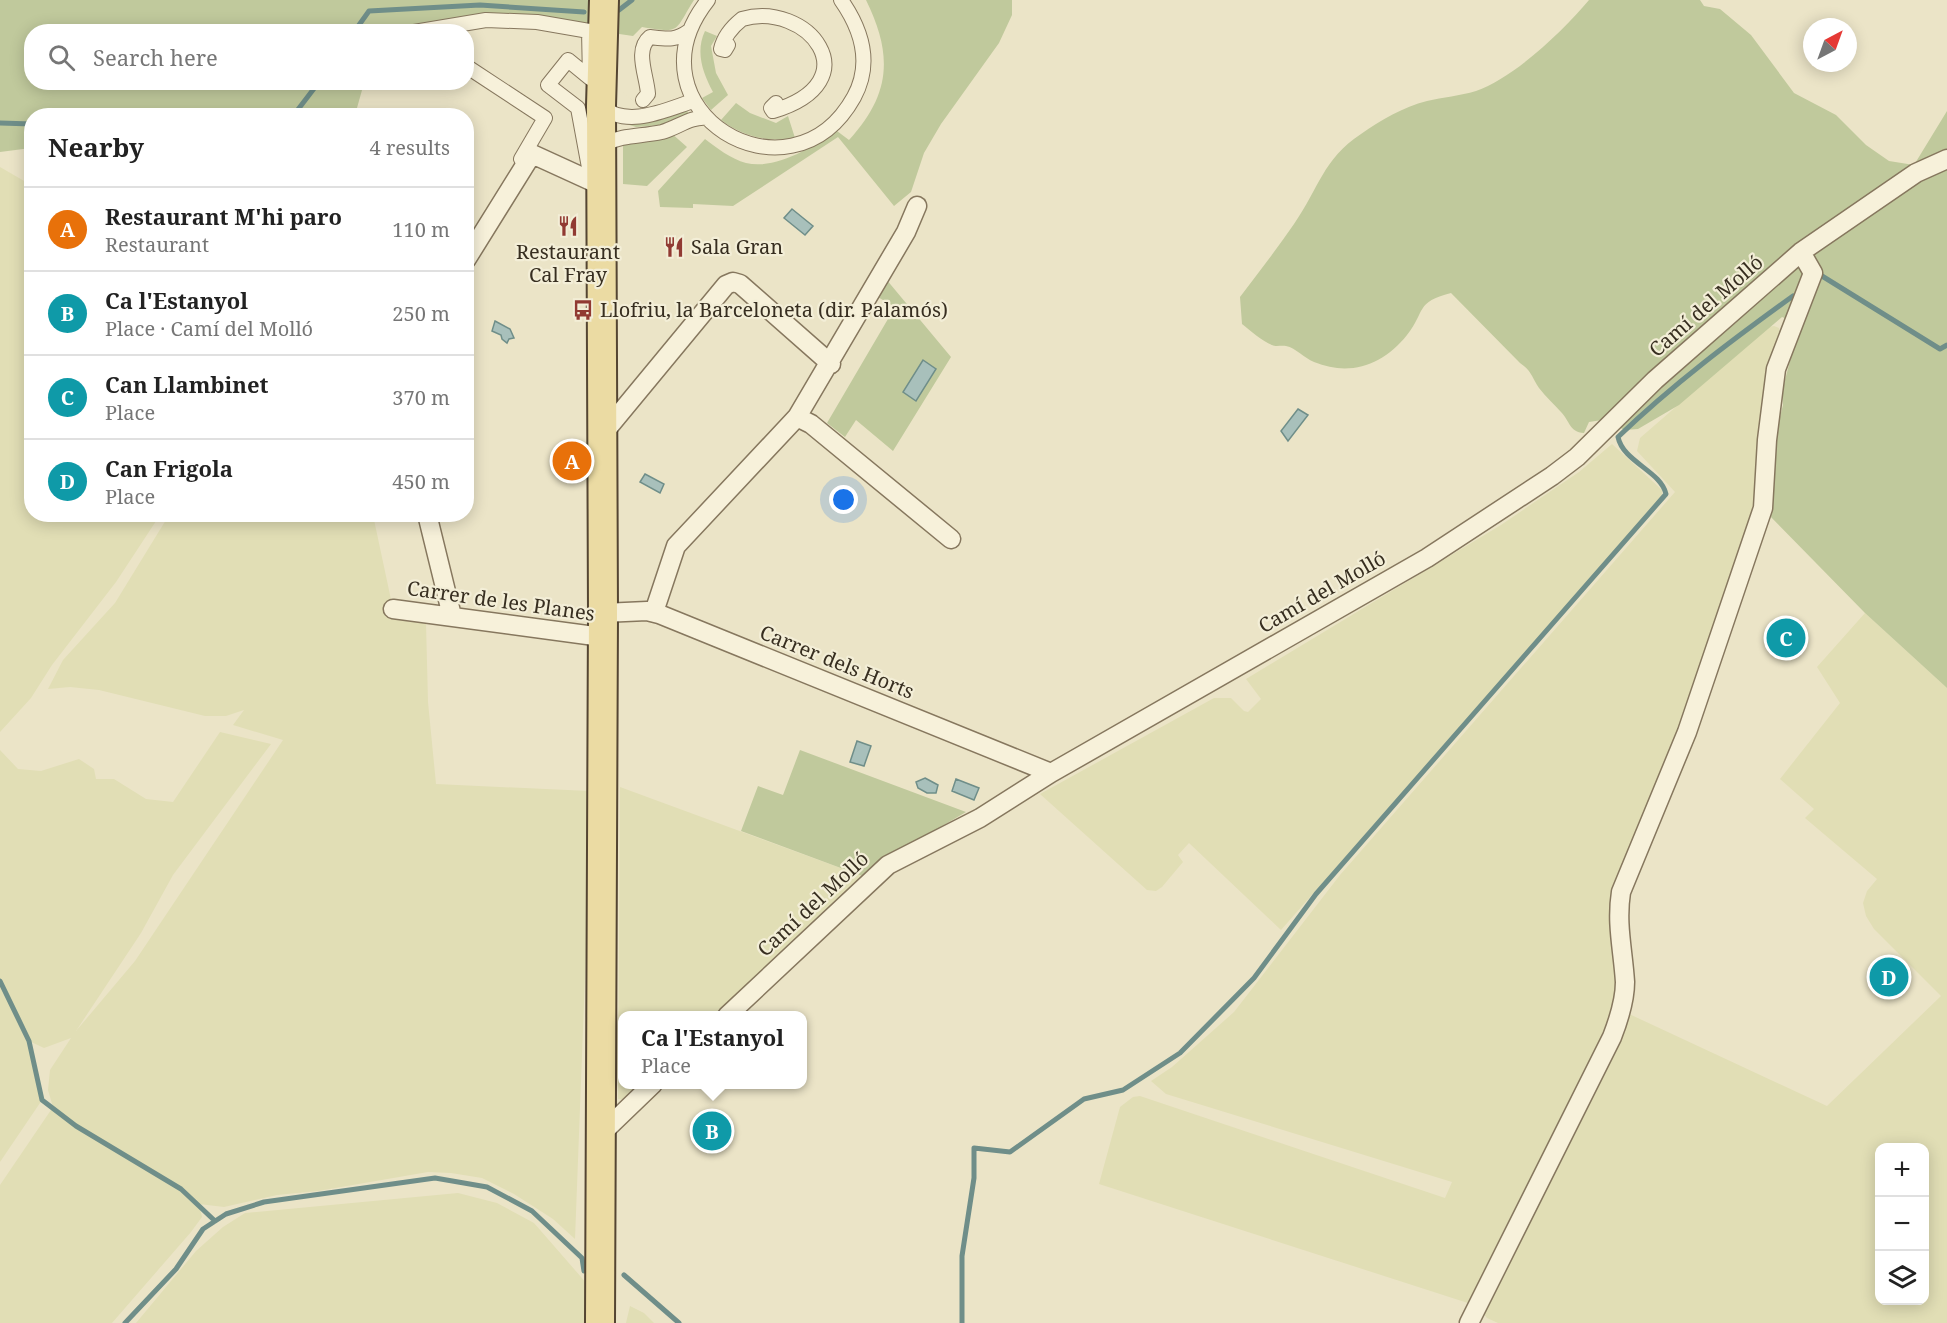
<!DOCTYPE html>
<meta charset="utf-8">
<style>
:root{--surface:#fff;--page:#f2f2f2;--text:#222;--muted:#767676;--line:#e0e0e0;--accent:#ea580c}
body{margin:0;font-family:"Noto Serif",serif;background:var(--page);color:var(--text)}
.controls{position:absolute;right:18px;bottom:18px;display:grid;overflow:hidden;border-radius:12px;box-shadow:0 3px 15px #0003}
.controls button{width:54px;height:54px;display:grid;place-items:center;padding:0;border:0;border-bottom:2px solid var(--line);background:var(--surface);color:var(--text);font:30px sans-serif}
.compass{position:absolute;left:1803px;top:18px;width:54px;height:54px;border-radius:50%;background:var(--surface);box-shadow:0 3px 15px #0003;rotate:41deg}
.you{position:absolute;left:844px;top:500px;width:21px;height:21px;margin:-15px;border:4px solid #fff;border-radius:50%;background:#1a73e8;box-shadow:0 0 0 9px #1a73e833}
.badge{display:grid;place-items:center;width:39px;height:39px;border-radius:50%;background:var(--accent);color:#fff;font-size:20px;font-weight:700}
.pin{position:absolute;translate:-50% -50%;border:3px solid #fff;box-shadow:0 2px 6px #0006}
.popup{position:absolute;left:618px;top:1011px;width:189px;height:78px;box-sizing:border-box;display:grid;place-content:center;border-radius:12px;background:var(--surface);filter:drop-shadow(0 2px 4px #0005);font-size:20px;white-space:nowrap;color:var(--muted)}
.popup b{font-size:22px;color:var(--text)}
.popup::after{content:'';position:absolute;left:50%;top:100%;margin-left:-12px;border:12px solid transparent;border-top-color:var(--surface)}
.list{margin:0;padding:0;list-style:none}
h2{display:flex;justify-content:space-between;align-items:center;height:78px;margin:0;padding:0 24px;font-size:26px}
h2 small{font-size:20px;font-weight:400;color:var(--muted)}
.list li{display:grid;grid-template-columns:39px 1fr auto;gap:18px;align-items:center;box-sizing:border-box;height:84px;padding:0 24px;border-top:2px solid var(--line)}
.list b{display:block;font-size:22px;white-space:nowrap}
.list p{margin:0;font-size:20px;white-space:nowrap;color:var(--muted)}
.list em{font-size:20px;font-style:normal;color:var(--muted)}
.icon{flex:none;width:33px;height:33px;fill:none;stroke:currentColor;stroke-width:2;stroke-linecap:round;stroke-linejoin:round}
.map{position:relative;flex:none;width:1947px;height:1323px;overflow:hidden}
.search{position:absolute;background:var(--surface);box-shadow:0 3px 15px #0003;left:24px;top:24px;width:450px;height:66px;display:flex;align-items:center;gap:15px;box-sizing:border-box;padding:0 21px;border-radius:24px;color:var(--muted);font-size:22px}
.panel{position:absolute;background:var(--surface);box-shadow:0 3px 15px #0003;left:24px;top:108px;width:450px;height:414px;border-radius:24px}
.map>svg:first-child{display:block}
.farmland{fill:#e1deb5;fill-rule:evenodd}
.green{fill:#c0c99c}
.water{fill:#a8c0bb;stroke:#6f8e89;stroke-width:1.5}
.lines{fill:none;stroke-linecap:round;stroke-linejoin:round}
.stream{stroke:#6f8e89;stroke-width:5}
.pedestrian-casing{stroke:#86775e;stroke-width:16}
.minor-casing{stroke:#86775e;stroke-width:21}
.primary-casing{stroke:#544532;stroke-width:32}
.pedestrian{stroke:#f7f1da;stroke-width:14}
.minor{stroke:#f7f1da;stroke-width:18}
.primary{stroke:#ebdba3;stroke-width:28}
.labels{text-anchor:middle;stroke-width:4.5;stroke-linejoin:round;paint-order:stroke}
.poi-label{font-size:20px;fill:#372e20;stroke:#f3eed7;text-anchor:start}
.street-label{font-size:20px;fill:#372e20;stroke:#f3eed7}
</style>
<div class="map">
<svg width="1947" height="1323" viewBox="0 0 1947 1323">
<rect width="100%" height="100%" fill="#ebe4c7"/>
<!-- farmland -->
<path class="farmland" d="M0,167l31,18 1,329 128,1 -44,67 -64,83 -21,33 -31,34z
M1774,326l5,2 1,5 -26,170 -70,215 -52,130 -12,136 -9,37 -140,283 -372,-120 21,-77 13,-10 7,-1 305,102 7,-16 -286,-88 -15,-13 21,-14 62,-55 106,-137 335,-383 -38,-41 3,-13 128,-111z
M1612,444l50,46v7l-381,433 -92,-87 -11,12 5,7 -21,25 -6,4 -9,-1 -107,-96 174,-96h17l13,13 4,1 13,-13 -15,-20 255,-154 78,-53z
M169,515h204l20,94 -1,9 34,5 2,79 8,82 153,7v80l-14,368 -22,-20 -39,-25 -32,-16 -31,-5 -23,-1 -110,19 -41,4 -53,12 -25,-3 3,13 -11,15 -79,91h-112v-138l53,-78 -5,-17 2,-20 21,-32 -27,10 -15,-7 13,59 -42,62v-412l18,19 23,2 38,-12 15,10 2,10h18l32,20 27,3 47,-70 51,12 -98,131 -32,58 -65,98 59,-70 148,-221 -50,-15 11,-15 -18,6h-21l-106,-26 -29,-3 -22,2 15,-29 52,-57z
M1865,613l82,75v635h-449l-11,-5 -5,-6 145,-299 200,93 114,-110 -67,-67 -8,-13 -3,-13 4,-12 10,-12 -72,-61 9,-9 -34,-30 60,-76 -23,-36zM1880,1148h44v152h-44z
M620,787l245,90 -149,138 -94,1v68l22,1 -16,15 -10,-1z
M458,1193l39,10 37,20 54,62 1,38h-453l60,-72 27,-24 22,-14z
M630,1306l14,7 10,10h-28z"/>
<!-- green -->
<path class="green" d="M0,0h694c-20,31 -12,34 -52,27l-9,9 -96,-14 -124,9 -34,-2 -1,3h-346v50l332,1 -9,32 -323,1 -1,32 -31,4z
M866,0h146v15l-13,28 -58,81 -17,29 -13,39 -17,14 -56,-69 -105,69 -40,-2v4l-33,-1 -2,-16 47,-52c12,9 26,20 41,24 30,7 66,-16 91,-32l12,9c42,-46 44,-85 17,-140z
M1589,0h111l4,6 16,3 31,26 43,58 42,22 30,30 23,16 25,4 33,-54v577l-82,-75 -98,-100 7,-72 9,-36 -1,-14 16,-60 -5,-10 -11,-4 -103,88 -41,24 -13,1 -23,-10 -13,2 -5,11c-15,-1 -14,-12 -23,-21 -7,-8 -15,-15 -22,-24 -7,-10 -7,-17 -19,-25l-69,-70c-36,9 -25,18 -44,42 -24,30 -57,42 -93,27 -10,-4 -18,-14 -28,-16 -5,-1 -10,1 -14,-1 -10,-4 -21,-14 -30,-21l-2,-27c18,-24 37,-48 54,-73 25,-36 29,-65 67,-90 20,-14 42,-27 66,-33 16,-4 33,-5 49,-10 38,-13 87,-60 113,-91z
M705,31l12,5 -6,10 5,27 12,22 -17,15 -9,-12 11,-6c-10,-19 -18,-40 -8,-61z
M623,92l32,28 14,-4 16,-8 3,4 -1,3 -25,10 25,22 -40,39 -24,-2v-41l49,-8 -11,-10 -25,2 -13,-4 31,-4z
M736,103l14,10 26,10 12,-7 7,22c-27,5 -53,-2 -74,-18z
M886,279l65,78 -58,94 -37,-31 -11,17 -18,-14 68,-116 -19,-11z
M800,750l166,62 -75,44 -26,21 -124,-46 17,-45 25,9z"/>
<!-- water -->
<path class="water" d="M792,209l21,17 -8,9 -21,-17z
M495,321l15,8 4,9 -5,1 -2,4 -5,-4 -1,-4 -9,-4z
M923,360l13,9 -20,32 -13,-9z
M1298,409l10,6 -20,26 -7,-10z
M645,474l19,10 -4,9 -20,-11z
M857,741l14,5 -7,20 -14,-4z
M925,778l13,7 -2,8h-9l-9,-5 -2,-6z
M956,779l23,9 -5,12 -22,-9z"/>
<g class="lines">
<!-- stream -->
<path class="stream" d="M619,10l13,-10
M354,32l15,-21 111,-6 104,7
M293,116l26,-34
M0,123l32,1
M1822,276l118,73 7,-4
M0,981l29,60 13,59 34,26 105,63 34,32
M624,1275l55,48
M125,1323l51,-54 27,-40 23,-15 38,-12 171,-24 52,9 45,24 50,47 2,13
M962,1323v-67l12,-78v-30l36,4 74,-53 39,-9 57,-37 74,-75 62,-84 350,-400c-5,-23 -43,-32 -48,-57 54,-52 114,-97 175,-141"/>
<!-- pedestrian casing -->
<g class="pedestrian-casing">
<path id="pedestrian" d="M708,0c-86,109 82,212 146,97 18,-33 8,-67 -13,-97
M414,32l72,-12 51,2 52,9 1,47 -22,-18 -20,25 30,23 12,65
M728,45l-3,5 -4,-1c3,-13 11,-22 21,-30 65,-19 131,62 31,92l-2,-3 5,-5
M466,66l79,52 -24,41 4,1
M643,100l5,-6c-1,-18 -14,-44 2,-57 17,2 25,4 39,-6
M601,106c26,23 64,4 92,-5
M601,145c25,-11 37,-8 61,-13 15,-4 29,-16 45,-14"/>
</g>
<!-- minor casing -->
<g class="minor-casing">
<path id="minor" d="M466,260l66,-106 70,32
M797,417l14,7 140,115
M602,435l124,-150 7,-3 7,2 91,80
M427,514l25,102
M393,609l209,28
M654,612l22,-66 121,-129 109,-185 11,-26
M603,613l44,-2 12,3 392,159
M727,1016l161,-151 92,-47 71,-45 376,-215 125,-82 25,-19 78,-77 146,-128 115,-79 31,-14
M600,1135l53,-51
M1469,1323l143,-286c7,-18 13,-36 13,-55 -2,-32 -9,-58 -4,-90l66,-160 76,-224 4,-68 9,-71 37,-96 -12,-21"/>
</g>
<!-- primary casing -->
<g class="primary-casing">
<path id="primary" d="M600,1323l3,-710 -2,-507 3,-106"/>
</g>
<!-- pedestrian -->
<use href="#pedestrian" class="pedestrian"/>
<!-- minor -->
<use href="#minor" class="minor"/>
<!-- primary -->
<use href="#primary" class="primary"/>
</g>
<!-- icons -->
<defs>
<g id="restaurant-bare" transform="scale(1.62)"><path d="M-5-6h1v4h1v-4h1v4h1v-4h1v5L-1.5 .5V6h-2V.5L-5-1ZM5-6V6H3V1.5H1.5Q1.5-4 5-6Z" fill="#913a32" stroke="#f3eed7" stroke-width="2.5" paint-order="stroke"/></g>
<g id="bus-bare" transform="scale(1.62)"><path d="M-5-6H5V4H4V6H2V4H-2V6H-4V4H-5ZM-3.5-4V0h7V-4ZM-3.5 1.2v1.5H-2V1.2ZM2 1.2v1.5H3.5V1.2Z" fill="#913a32" stroke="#f3eed7" stroke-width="2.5" paint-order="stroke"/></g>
</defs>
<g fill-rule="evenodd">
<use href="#restaurant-bare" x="568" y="226"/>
<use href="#restaurant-bare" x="674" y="247"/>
<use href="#bus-bare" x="583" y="310"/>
</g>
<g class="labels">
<!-- poi labels -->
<g class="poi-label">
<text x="691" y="254">Sala Gran</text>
<text x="568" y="259" text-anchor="middle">Restaurant<tspan x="568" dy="23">Cal Fray</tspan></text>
<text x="600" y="317">Llofriu, la Barceloneta (dir. Palamós)</text>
</g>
<!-- street labels -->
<g class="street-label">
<text transform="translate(1706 306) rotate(-41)" y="7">Camí del Molló</text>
<text transform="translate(1322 592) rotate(-30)" y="7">Camí del Molló</text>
<text transform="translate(501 601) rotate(8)" y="7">Carrer de les Planes</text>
<text transform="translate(837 662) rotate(22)" y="7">Carrer dels Horts</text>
<text transform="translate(813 904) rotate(-43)" y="7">Camí del Molló</text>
</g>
</g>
</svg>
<div class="controls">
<button>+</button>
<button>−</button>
<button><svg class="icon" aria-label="layers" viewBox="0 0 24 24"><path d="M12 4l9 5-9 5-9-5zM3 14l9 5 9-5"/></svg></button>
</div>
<svg class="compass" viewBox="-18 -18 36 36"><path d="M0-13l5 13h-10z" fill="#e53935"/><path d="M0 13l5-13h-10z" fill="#767676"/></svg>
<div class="you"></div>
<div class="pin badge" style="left:572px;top:461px;background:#e8710a">A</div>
<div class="pin badge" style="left:712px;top:1131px;background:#0f9aa8">B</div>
<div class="popup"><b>Ca l'Estanyol</b>Place</div>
<div class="pin badge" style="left:1786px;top:638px;background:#0f9aa8">C</div>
<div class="pin badge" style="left:1889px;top:977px;background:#0f9aa8">D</div>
<div class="search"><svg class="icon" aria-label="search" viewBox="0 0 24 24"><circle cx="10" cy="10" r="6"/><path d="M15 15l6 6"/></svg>Search here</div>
<section class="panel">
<h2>Nearby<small>4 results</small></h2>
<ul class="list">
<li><span class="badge" style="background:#e8710a">A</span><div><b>Restaurant M'hi paro</b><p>Restaurant</p></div><em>110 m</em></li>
<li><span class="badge" style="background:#0f9aa8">B</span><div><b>Ca l'Estanyol</b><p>Place · Camí del Molló</p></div><em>250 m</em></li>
<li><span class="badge" style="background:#0f9aa8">C</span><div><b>Can Llambinet</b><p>Place</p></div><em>370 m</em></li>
<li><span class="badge" style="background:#0f9aa8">D</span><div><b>Can Frigola</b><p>Place</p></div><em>450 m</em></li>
</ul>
</section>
</div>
